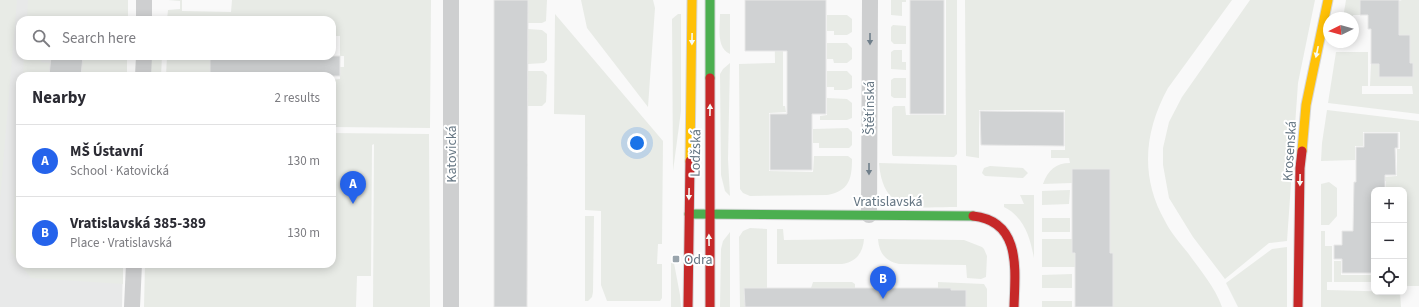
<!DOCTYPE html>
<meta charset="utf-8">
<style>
:root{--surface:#fff;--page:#f2f2f3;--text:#2b2b33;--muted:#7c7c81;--line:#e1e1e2;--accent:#2563eb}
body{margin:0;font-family:"Source Sans 3",sans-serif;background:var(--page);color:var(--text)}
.controls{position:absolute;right:12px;bottom:12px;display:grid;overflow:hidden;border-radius:8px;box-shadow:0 2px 10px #0003}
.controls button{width:36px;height:36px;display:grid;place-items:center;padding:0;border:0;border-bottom:1px solid var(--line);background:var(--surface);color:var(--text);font:20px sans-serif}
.compass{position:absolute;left:1323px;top:12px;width:36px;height:36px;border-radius:50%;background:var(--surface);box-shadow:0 2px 10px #0003;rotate:265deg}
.you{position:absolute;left:637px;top:143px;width:14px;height:14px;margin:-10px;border:3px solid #fff;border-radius:50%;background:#1a73e8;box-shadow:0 0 0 6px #1a73e833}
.badge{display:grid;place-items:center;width:26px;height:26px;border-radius:50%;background:var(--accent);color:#fff;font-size:13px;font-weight:700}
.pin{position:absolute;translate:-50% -33px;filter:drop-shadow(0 1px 2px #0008)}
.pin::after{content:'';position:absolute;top:21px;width:14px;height:12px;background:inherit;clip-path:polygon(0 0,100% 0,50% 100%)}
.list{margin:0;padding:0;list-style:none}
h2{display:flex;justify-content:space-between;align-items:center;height:52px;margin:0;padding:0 16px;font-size:17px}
h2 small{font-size:13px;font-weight:400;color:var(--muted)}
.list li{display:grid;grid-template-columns:26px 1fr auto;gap:12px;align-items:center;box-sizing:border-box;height:72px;padding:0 16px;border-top:1px solid var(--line)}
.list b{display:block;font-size:15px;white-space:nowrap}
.list p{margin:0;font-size:13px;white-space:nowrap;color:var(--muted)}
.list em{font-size:13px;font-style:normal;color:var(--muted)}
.icon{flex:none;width:22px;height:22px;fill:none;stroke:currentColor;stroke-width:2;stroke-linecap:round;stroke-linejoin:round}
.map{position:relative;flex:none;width:1419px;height:307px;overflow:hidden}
.search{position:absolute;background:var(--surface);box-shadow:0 2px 10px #0003;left:16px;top:16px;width:320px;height:44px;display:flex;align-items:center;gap:10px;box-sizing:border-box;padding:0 14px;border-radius:12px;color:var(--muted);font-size:15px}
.panel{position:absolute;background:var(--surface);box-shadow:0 2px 10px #0003;left:16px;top:72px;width:320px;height:196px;border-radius:12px}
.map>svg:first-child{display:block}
.built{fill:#e8e9e9}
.green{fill:#e8ebe6}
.building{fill:#d0d2d3;stroke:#e8e8e8}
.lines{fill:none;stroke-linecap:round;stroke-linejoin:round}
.fast-casing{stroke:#d5d6d7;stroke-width:11}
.slow-casing{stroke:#d5d6d7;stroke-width:11}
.jam-casing{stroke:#d5d6d7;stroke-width:11}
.street{stroke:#cecfd0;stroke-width:16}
.fast{stroke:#4caf50;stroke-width:9}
.slow{stroke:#ffc107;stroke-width:9}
.jam{stroke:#c62828;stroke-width:9}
.oneway{fill:#f6fbf6}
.oneway2{fill:#707f8b}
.poi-dot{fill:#99a4ac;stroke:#fff;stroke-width:1.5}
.labels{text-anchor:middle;stroke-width:4;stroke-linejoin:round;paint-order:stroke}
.street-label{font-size:14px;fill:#657683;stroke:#fff}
.poi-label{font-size:14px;fill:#657683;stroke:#fff;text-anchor:start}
</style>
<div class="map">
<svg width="1419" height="307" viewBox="0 0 1419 307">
<rect width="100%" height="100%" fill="#f9f9f9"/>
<!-- built -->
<path class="built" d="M0,0h128v20h-108v36h107v20h-107v188h103l-1,43h-122z"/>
<!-- green -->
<path class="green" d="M0,0h17l-17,200z
M28,0h100v20h-101z
M168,0h14v11l49,1 1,-12h199l-1,128 -98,-1v-47l8,-1v-12h4v-11h-4v-20h-8v-16h-165l1,-10 12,-1v-8z
M528,0h19l-1,21 -4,2h-14z
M581,0h72l2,8 -7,99 -61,-79z
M774,0h9v106h2l1,6 -17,1v58l44,1 1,-16h34l4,3c0,20 -3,32 -25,36l-77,1 -7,-3 -3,-4 -1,-125 36,-1z
M891,0h15v2h-4v14l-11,-1z
M946,0h11v154l-3,3 -61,-1 -1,-2v-46l2,-2h11l1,9h40z
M965,0h267l-64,88c-24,44 -28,89 -3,133 6,12 15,22 23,32 12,17 27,34 34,54h-109v-54h-3v-83l-37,-1 -1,14 -29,1c5,-14 13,-21 27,-21l-1,-5h-18v-8h14v-40h-86v48l-13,-2z
M1250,0h65l-17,83 -11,158 -18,2 -44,36 -32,-42 -24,-39 -6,-33v-17l6,-26 13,-25z
M1346,0h22h-8v15h-7v3h-10z
M1402,0h17v114l-91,-11 8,-51h32v34h-6v8h51l-1,-8h-42l1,-22h8v13h34v-14h-3v-27l-14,-1 1,-6 2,-1v-27z
M555,14l108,127 -1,103h-4l-1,20h5v34l-2,3h-53l-6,-16v-74l-16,-1v-95l-31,-1z
M678,14h3v97l-8,60 -1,-152z
M720,14h10v40c-14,-6 -10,-27 -10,-40z
M827,15h20l5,4v13l-5,3h-13v-4h-7z
M893,25l13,1v18h-12l-3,-3v-14z
M528,29l14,1 5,4v26l-3,3 -16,1z
M827,43h20l5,5v11l-5,4h-13l-1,-4h-6z
M894,50h8v12h4v8l-15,-1v-17z
M24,56h17v6l9,1 -1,13h-26z
M83,56h44v20h-46z
M148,56h14l-1,20h-14z
M167,56h43v20h-44z
M730,63l-2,96 2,37 -5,-5 -4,-16 -1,-101 3,-5z
M528,71h15l4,4 -1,27 -4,4h-15z
M827,71h20l5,5v12l-5,2h-13v-3h-7z
M894,78h12v20h-12l-3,-2v-16z
M827,98l20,1 5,4v15l-5,2h-27v-4l7,-1z
M1327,110l92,11v165h-15v-96h-18v-9h-3v-4l14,-1v-27h3v-17h-37v14h-8v14l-34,1 1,-18z
M20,119v145h103v20l-92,-6 -20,-26z
M848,128l4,4v13l-3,3h-30v-5h-6v-14z
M332,133l97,1 1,173h-57l1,-163 -2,1 -1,131h-14l-1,31h15h-227l1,-43h187z
M879,163l77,2 1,1v41c-40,0 -74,8 -78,-44z
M990,166l33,2 5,5 -5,5 -38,-2 -3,-3 2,-5z
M1329,182l8,6v28l-8,9h-8v-41z
M1070,190l-1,14 -27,1v-14z
M1020,195h14v63c-4,-21 -10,-41 -30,-51v-3h20z
M585,216h9l-1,76 -1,5 -4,4h-3z
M1042,218h28v14h-28z
M750,228l17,1v59h-22v19h-5l-1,-70 4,-6z
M777,229h6l1,11 80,-1c-1,14 -8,23 -22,25h-65z
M1321,231h4v15h7v36h-5v8l73,2 1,15h-80z
M730,232v75h-10l1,-58 2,-8z
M878,239l86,1 18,7 2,2 3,7 -1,21 -5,2 -14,-1 -1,-13 -67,-1c-13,-3 -20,-10 -21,-25z
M1042,239h30l3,14v14h-33z
M1287,247v60h-49l-12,-24 46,-34z
M1334,261h7v14h33v7h-40z
M671,263h3l6,32 1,12h-10z
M1072,274v14h-30v-13z
M813,282h39l3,2v4h-44z
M938,282l46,2 3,5v18h-21l-15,-16 -1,-3h-12z
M1042,301h30v6h-30z"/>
<!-- building -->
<path class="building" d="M494,0h34l-1,307h-33z
M745,0h81v114h-14v56h-42v-56h17v-63h-42z
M910,0h34v114h-34z
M1360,0h39v35h11v28h3v14h-34v-13h-8v-35h-3v-14h-8z
M51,56h32l-2,20h-32z
M210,56h130v20h-130z
M980,111l84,1v34l-83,-1z
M1364,133h34v15h-3l1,27h-11v15h-11v83h-32v-14h-8v-14h8v-14h11l1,-49h2v-35h8z
M1072,169h38v84h3v54h-38v-54h-3z
M744,288h207v2h15v17h-221z"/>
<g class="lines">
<!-- fast casing -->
<g class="fast-casing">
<path id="fast" d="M710,0v78
M689,214l284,2"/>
</g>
<!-- slow casing -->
<g class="slow-casing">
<path id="slow" d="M1302,151l4,-46 22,-105
M690,161l2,-161"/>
</g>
<!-- jam casing -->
<g class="jam-casing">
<path id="jam" d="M710,78v229
M973,216c49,5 42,55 41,91
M688,307l2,-146
M1298,307l2,-139 2,-17"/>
</g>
<!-- street -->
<path class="street" d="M451,0v307
M144,20v-20
M143,76l1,-20
M869,215l1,-215
M132,307l2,-43"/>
<!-- fast -->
<use href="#fast" class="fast"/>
<!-- slow -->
<use href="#slow" class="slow"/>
<!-- jam -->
<use href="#jam" class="jam"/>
</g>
<!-- one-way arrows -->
<defs><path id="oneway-solid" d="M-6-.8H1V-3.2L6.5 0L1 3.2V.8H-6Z"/></defs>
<g class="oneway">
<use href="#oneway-solid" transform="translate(692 39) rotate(91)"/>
<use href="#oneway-solid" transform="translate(1317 52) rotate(102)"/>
<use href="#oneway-solid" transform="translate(710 110) rotate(-89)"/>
<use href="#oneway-solid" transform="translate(1300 180) rotate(91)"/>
<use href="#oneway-solid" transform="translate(689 194) rotate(91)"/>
<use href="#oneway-solid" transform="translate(709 240) rotate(-91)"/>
</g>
<g class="oneway2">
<use href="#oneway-solid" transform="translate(870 39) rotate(90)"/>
<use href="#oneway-solid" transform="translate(869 169) rotate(90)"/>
</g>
<!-- markers -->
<rect class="poi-dot" x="672" y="255" width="8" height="8" rx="2"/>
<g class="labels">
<!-- street labels -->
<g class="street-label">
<text transform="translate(869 108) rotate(-90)" y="5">Štětínská</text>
<text transform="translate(1289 151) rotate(-86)" y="5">Krosenská</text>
<text transform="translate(695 153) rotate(-89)" y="5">Lodžská</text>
<text transform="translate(451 154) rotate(-90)" y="5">Katovická</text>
<text x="888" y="206">Vratislavská</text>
</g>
<!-- poi labels -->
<g class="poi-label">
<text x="684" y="264">Odra</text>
</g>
</g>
</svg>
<div class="controls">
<button>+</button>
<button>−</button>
<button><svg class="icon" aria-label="locate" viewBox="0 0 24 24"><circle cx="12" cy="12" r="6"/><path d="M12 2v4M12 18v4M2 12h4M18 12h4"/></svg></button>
</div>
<svg class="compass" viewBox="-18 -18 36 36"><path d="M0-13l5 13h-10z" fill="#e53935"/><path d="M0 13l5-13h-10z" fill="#7c7c81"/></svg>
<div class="you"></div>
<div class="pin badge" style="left:353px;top:204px">A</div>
<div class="pin badge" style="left:883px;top:299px">B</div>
<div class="search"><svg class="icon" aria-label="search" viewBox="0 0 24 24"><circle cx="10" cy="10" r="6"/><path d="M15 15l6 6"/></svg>Search here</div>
<section class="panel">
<h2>Nearby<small>2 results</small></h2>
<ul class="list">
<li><span class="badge">A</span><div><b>MŠ Ústavní</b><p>School · Katovická</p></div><em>130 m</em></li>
<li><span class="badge">B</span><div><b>Vratislavská 385-389</b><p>Place · Vratislavská</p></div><em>130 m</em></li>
</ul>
</section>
</div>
